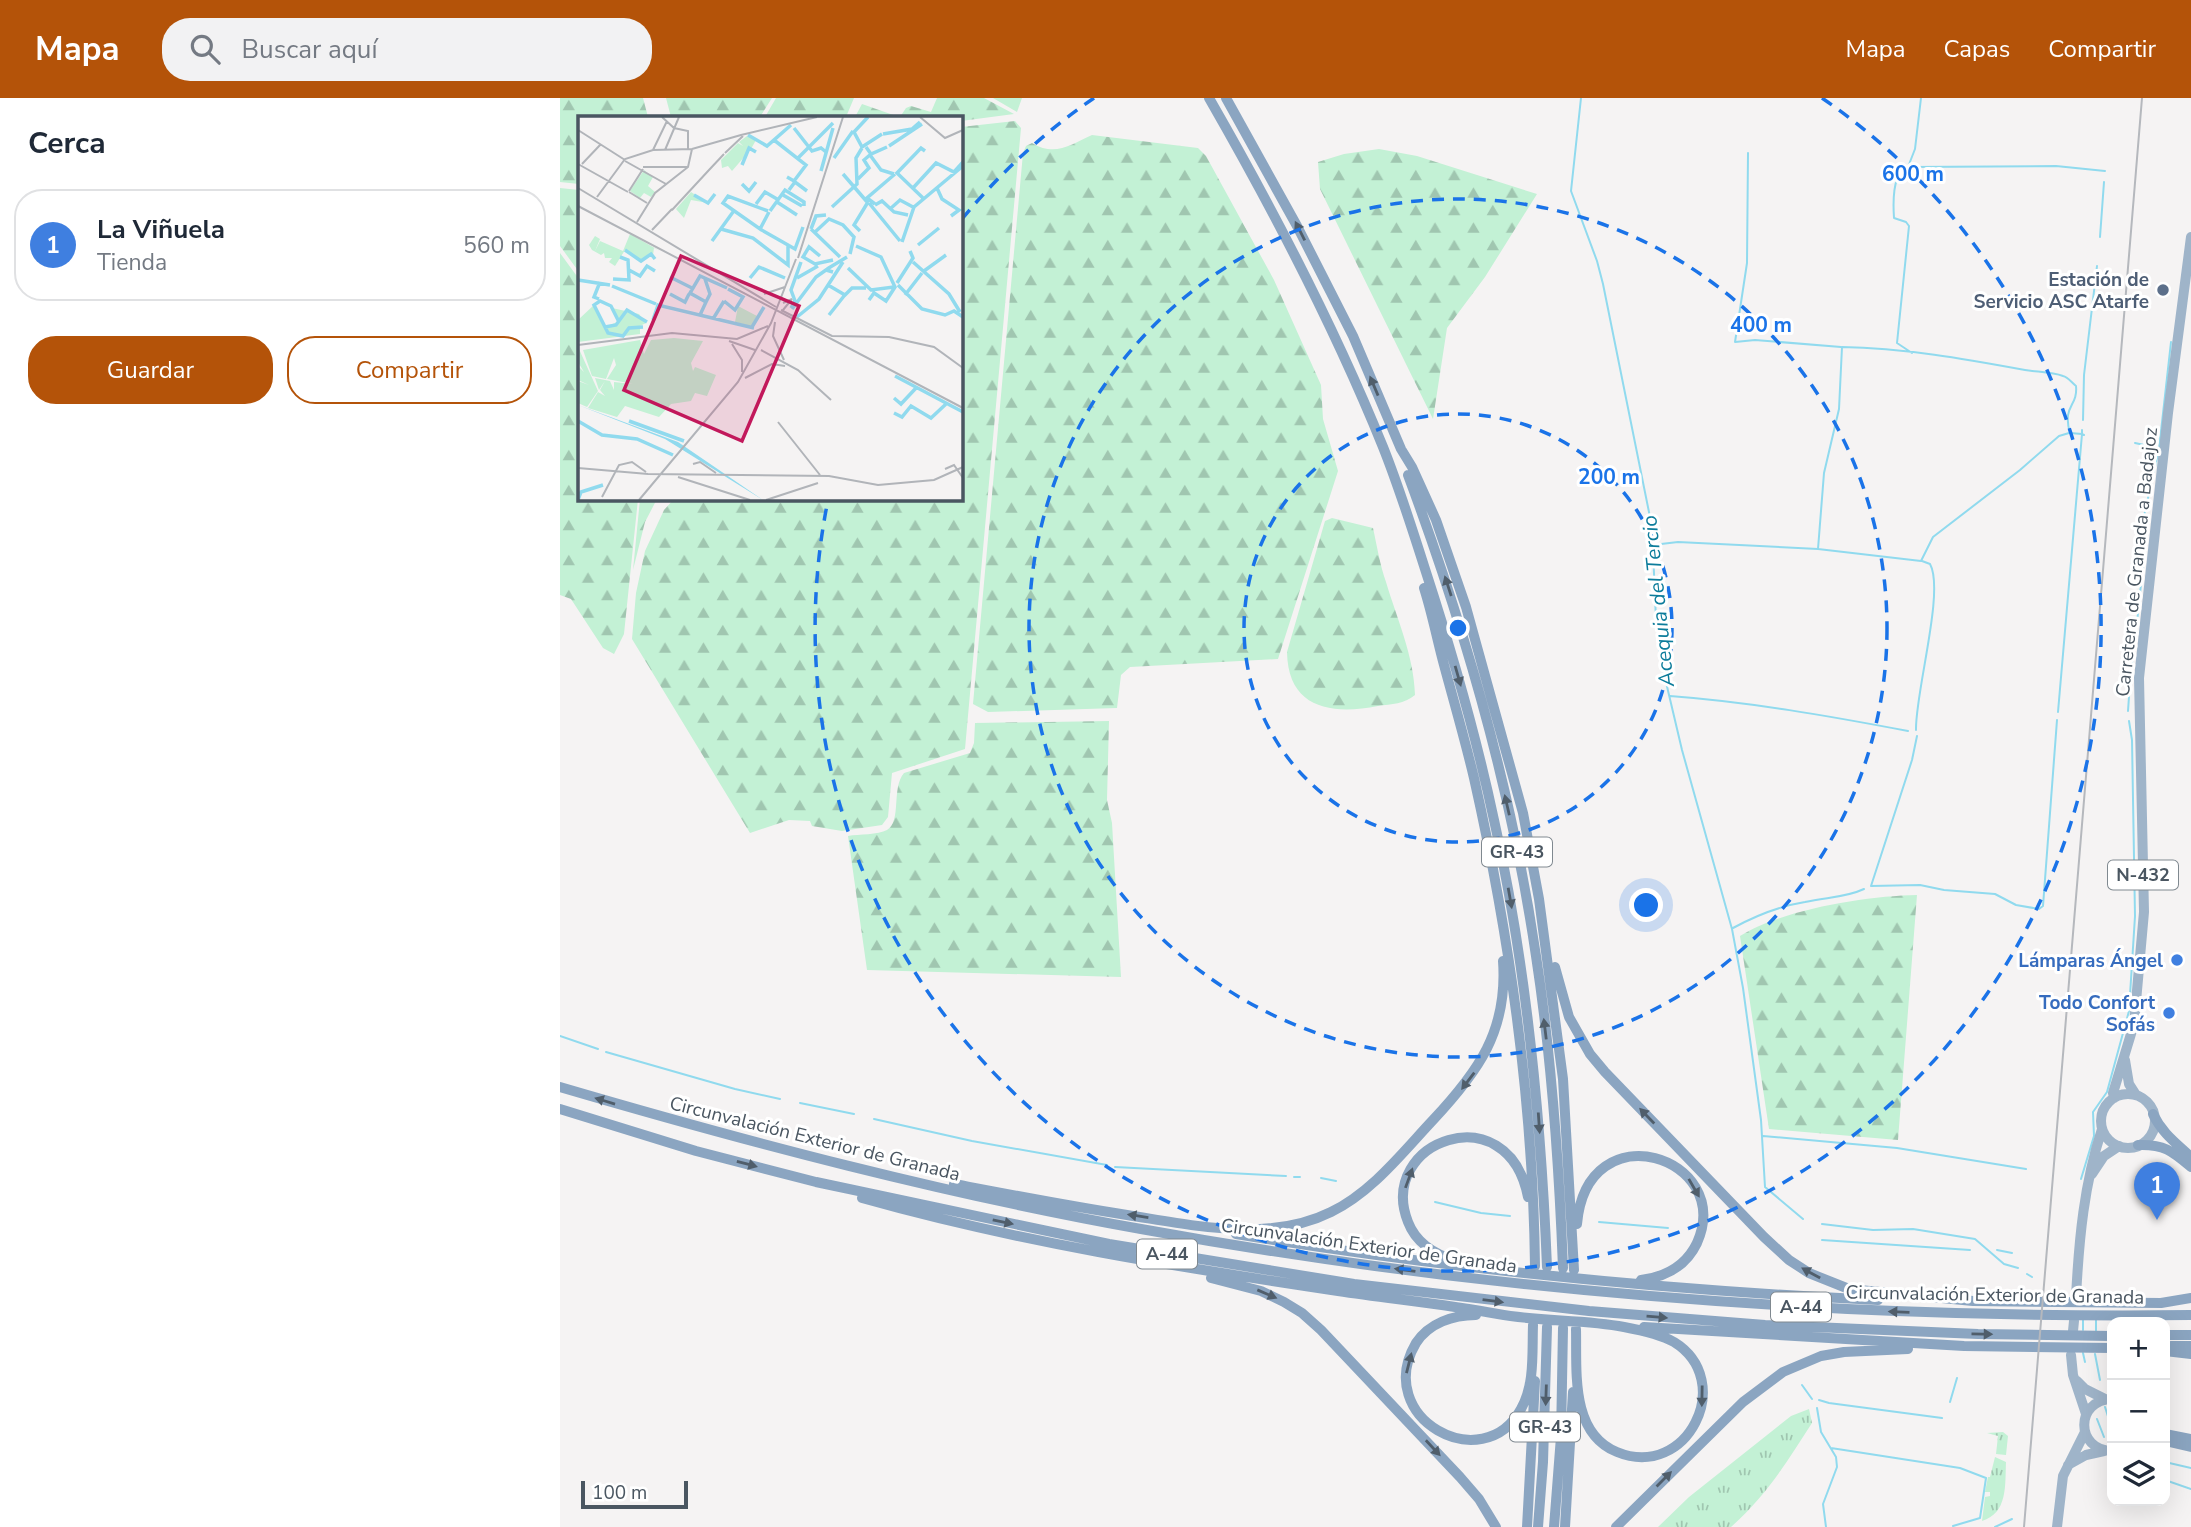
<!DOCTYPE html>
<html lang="es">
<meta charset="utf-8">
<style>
:root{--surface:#fff;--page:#f2f2f3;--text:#1f2937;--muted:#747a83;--line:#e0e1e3;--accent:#b45309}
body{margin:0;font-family:"Nunito Sans",sans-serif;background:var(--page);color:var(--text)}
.controls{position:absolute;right:21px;bottom:21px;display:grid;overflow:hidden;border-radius:14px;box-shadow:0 7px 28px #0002}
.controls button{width:63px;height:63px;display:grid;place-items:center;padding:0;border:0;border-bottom:2px solid var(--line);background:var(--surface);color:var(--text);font:35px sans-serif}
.scale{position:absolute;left:21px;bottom:18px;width:107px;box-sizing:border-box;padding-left:7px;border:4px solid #4a5661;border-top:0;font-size:19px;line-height:24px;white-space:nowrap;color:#4a5661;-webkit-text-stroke:5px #fff;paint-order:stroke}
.you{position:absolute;left:1087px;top:808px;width:24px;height:24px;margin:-18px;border:5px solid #fff;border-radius:50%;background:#1a73e8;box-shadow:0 0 0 10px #1a73e833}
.badge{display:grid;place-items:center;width:46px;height:46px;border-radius:50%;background:var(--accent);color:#fff;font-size:23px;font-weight:700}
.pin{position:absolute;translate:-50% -58px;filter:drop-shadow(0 2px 4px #0008)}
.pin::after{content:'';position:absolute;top:37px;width:24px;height:21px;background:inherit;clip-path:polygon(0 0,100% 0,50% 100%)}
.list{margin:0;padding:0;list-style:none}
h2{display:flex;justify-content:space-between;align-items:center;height:91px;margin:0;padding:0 28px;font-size:30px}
h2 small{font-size:23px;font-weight:400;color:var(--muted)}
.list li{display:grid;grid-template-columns:46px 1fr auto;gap:21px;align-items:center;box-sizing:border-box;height:112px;margin:0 14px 14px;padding:0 14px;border:2px solid var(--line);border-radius:28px}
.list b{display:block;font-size:26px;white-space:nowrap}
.list p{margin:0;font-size:23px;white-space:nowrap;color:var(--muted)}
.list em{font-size:23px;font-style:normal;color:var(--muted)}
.actions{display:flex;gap:14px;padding:21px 28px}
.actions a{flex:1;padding:16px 0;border:2px solid var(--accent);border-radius:28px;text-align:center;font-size:24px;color:var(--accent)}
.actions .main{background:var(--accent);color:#fff}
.icon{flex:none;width:38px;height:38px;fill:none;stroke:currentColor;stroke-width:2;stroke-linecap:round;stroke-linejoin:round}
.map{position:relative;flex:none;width:1631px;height:1429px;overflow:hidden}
header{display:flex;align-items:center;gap:42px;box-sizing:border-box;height:98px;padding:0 35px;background:var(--accent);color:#fff}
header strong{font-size:33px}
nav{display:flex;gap:38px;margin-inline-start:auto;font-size:24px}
.search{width:490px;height:63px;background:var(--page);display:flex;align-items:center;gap:18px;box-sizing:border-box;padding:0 24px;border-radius:28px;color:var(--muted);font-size:26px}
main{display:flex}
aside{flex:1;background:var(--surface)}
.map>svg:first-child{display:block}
.grass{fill:url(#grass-tufts)}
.forest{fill:url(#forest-firs)}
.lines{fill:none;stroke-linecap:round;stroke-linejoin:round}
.stream{stroke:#90daee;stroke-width:2}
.trunk{stroke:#9fb4c9;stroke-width:10}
.motorway{stroke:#8ba5c1;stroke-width:10}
.rail{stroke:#b5b8bd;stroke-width:2}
.oneway{fill:#505e6b}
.ring{fill:none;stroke:#1a73e8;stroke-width:3.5;stroke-dasharray:12 9}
.service-dot{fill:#5c6f8a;stroke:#fff;stroke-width:2.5}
.shop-dot{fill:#3f7fe0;stroke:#fff;stroke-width:2.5}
.labels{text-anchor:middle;stroke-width:6;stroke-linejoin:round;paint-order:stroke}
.shield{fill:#fff;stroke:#808990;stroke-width:2}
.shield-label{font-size:18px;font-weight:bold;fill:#4a5661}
.service-label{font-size:19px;font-weight:bold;fill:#4e5e75;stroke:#fff;text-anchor:end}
.street-label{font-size:19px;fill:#4a5661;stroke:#fff}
.shop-label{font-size:19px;font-weight:bold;fill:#366cbe;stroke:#fff;text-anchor:end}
.water-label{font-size:21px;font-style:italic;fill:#0c7c9b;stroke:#fff}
.inset-river{fill:none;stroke:#90daee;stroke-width:3.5}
.inset-road{fill:none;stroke:#b1b4b9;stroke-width:2}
.view{fill:#c2185b;fill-opacity:0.15;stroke:#c2185b;stroke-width:3.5}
.inset-edge{fill:none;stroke:#4a5661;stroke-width:3.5}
.centre{fill:#1a73e8;stroke:#fff;stroke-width:3.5}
.ring-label{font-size:21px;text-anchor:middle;font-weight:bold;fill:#1a73e8;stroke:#fff;stroke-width:6;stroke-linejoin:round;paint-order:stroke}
</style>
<header>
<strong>Mapa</strong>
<div class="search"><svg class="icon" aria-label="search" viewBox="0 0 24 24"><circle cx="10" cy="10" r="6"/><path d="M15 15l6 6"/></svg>Buscar aquí</div>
<nav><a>Mapa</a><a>Capas</a><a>Compartir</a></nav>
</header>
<main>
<aside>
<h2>Cerca<small></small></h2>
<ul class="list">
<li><span class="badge" style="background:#3f7fe0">1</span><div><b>La Viñuela</b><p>Tienda</p></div><em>560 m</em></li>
</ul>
<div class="actions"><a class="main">Guardar</a><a>Compartir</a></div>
</aside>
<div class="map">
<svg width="1631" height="1429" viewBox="0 0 1631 1429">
<defs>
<pattern id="grass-tufts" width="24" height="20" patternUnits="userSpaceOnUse" patternTransform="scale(1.75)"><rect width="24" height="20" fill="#c3f1d5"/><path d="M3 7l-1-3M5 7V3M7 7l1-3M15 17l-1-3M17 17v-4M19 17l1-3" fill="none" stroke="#a0c6b0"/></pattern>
<pattern id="forest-firs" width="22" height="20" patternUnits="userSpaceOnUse" patternTransform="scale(1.75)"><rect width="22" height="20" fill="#c3f1d5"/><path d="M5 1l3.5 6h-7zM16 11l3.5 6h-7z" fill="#a0c6b0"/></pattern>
</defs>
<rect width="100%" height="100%" fill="#f5f3f3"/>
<!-- grass -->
<path class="grass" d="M1249,1311l3,14c-25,39 -46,73 -81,104h-73l31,-30 102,-81z
M1443,1334l5,4 -2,19 -10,-1 2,-18 -11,-3z
M1435,1359l11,5c-1,23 2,51 -24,59l3,-24 5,-1v-4h-5l3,-15h2z"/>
<!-- forest -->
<path class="forest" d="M0,0h83l5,19h-69v67l-19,-2z
M106,0h106l-12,19h-89z
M216,0h78l-8,19h-81z
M377,0h47l30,16 -53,7v-4h-61l6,-9 5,-2 20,6z
M433,0h29l-5,14z
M302,6l37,13h-44z
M455,23l6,7 -56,621 -73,24 -4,44 -6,8 -40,6 -30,-5 -2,-5 -21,-1 -39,13 -118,-194 4,-46 9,-42 19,-41 10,-11h287v-372z
M532,37l106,13 8,8 68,124 47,105 2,34 15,52 -60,188 -148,8 -9,8 -4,33 -129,4 -15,-8 50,-551 3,-7 6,-3c23,14 38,2 60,-8z
M819,51l38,7 120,38 -52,83 -38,51 -14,91 -113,-230 -2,-27 26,-8z
M0,90l19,2v82l-19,-26z
M0,155l19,26v220h59l-14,135 -10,20 -11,-6 -32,-49 -11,-4z
M80,401h17l-12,23 -12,48z
M772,420l41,10c4,18 7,37 13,54 11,37 28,74 29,113 -11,9 -23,9 -37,11 -46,9 -90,3 -91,-54l38,-131z
M549,623l-2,79 5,23 9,154 -254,-7 -19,-134c11,-2 30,-1 39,-6 15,-9 4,-42 17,-57l66,-20 4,-10 1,-20z
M1357,797l-19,245 -129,-11 -29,-193c44,-27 126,-40 177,-41z"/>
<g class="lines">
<!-- stream -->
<path class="stream" d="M1021,0l-10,93 26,70 6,23 49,243 4,93 5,41 21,89 50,179 11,59 18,132 4,67 38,32
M1188,55l-1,110 -12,79 20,-2 86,7
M1349,69l147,-1 49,5
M1540,139l4,-55
M1352,255l-15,-10 12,-117 -3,-4 -12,-4c-1,-15 -2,-46 14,-51l7,-18 6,-51
M1523,322l1,-45 13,-109
M1522,332v4l2,1
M1575,345l23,5
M1582,427l17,-76 12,-107
M1101,446l17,-2 140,7 6,-76 15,-64 3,-62c62,1 123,12 183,23 12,2 27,2 38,6 5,1 9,7 13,10 2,21 -14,19 -6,47l12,1 -24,278
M1258,451l103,12 12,-24 87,-67 39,-34 10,-3
M1577,524l8,-76
M1571,574l4,-34
M1110,598c80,6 159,20 238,35
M1568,613l2,-29
M1356,632c-1,-37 29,-139 14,-166l-8,-3
M1357,638l-5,24 -41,126 49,-1 24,5 51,4 21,11 23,4 4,-3 14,-186
M1173,830c22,-12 47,-22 72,-26 21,-5 40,-4 59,-13
M0,938l38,13
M46,954l129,37 45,10
M240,1005l54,11
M314,1021l98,22 135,24
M1203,1038l134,12 129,21
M555,1069l171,9
M734,1079h6
M761,1080l15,3
M1521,1081l13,-43 -1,-24 14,-20 22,-81 6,-95 -3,-176 -3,-19
M875,1104l46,11 29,3
M1039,1124l69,6
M1262,1126l51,6 40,-1 62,10 29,25 14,4
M1262,1142l148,10
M1437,1152l15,3
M1467,1176l5,3
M1523,1232v-12
M1536,1233v-12
M1523,1255l2,9
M1535,1256l5,26
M1242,1287l10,14
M1259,1302l10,3 113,15
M1390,1304l7,-24
M1545,1309l7,22
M1257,1310l4,24 15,25 1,10 -14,37 3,23
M1537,1321l7,18
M1271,1350l129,20 26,10 -6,40 -27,8
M1605,1364l26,6
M1605,1382l26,9
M1435,1429l17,-8"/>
<!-- trunk -->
<path class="trunk" d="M1565,962l4,24 7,11
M1541 1023a27 27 0 1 1 54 0a27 27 0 1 1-54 0Z
M1554,1000l-1,-5 21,-69 10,-112 -5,-234 29,-265 23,-176
M1532,1076l12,-18 15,-10
M1516,1199c3,-58 8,-113 26,-168
M1513,1233l1,-10
M1511,1257l2,20 13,39
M1517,1283l8,8 20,10
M1552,1301c-37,1 -37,51 0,52
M1508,1367l18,-10 18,-4
M1497,1429l6,-51 22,-44"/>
<!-- motorway -->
<path class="motorway" d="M649,0c65,113 125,228 174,349 16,40 29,81 42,122 27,83 51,166 69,251 33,147 47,297 53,447
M666,0l71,128 56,110 48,113 11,18 24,53 30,87 57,206 16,86 24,180 11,191
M848,377c58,156 104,316 128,481 16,104 23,208 27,312
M864,490c8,25 13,51 20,77 10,37 21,75 30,113 36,160 59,323 61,488
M995,869l14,50 21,37 15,18 159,165 25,23 20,13 40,16 124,12 188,2 30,-5
M0,989c191,56 385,107 581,142 346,63 698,90 1050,86
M0,1011l136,42 120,31 293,62 245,40 235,27 176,14 213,9 134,2
M1593,1016c9,19 23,29 38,43
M1578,1047c26,-1 34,6 53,22
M394,1086c58,11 115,22 173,31 65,10 142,28 204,-3 41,-20 71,-59 102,-92 45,-48 75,-89 70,-159
M302,1100c156,44 316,69 476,93 53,8 107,13 160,23 41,8 85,5 126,13 16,3 36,7 50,15 63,39 13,139 -57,110 -47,-19 -40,-81 -41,-123
M1017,1126c10,-115 158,-67 120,19 -11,23 -32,34 -56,37
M676,1136c213,35 427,56 642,66
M897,1163c-21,-6 -41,-18 -49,-39 -32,-81 100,-129 120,-25
M651,1180l50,13 23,11 18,11 19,17 139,147 19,22 17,28
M916,1217c-23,0 -47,8 -60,28 -44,75 67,136 105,66 14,-25 11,-56 12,-84
M1084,1229l320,19 148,2
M1605,1237h26
M1611,1248h20
M1605,1253l26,3
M1605,1336l26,5
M1605,1343l26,6
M967,1429l8,-146
M978,1429l5,-65 4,-135
M994,1429l7,-90 2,-109
M1005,1429l8,-135
M1056,1429l127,-125 40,-30 38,-16 23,-4 64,-3"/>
<!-- rail -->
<path class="rail" d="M1464,1429l118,-1429"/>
</g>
<!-- one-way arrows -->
<defs><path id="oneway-solid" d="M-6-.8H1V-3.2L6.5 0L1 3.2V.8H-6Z" transform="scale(1.75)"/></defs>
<g class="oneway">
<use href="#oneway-solid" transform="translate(740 133) rotate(-117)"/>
<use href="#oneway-solid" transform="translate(814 288) rotate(-113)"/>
<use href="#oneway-solid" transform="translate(888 488) rotate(-108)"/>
<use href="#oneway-solid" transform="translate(898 578) rotate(74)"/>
<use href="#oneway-solid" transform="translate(947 707) rotate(-103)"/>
<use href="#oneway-solid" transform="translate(950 800) rotate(80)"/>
<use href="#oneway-solid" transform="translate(985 931) rotate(-97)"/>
<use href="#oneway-solid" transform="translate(908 983) rotate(127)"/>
<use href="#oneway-solid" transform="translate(45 1003) rotate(-163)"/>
<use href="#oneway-solid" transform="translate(1087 1018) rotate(-134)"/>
<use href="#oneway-solid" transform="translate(979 1025) rotate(86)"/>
<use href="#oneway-solid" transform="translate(187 1066) rotate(15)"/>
<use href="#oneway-solid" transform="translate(849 1080) rotate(-70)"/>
<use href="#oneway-solid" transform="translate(1134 1090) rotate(60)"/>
<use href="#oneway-solid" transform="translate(578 1118) rotate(-171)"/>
<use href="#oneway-solid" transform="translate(443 1124) rotate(12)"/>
<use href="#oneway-solid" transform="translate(845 1172) rotate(-173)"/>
<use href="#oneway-solid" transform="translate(1251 1175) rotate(-151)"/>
<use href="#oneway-solid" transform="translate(707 1196) rotate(23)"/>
<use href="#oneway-solid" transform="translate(933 1203) rotate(7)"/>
<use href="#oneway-solid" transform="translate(1339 1214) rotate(-178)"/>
<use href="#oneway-solid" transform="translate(1097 1219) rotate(5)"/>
<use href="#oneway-solid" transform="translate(1422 1236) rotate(1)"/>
<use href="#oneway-solid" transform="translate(849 1265) rotate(-76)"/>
<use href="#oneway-solid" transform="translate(986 1297) rotate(92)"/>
<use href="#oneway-solid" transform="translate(1142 1298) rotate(91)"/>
<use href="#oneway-solid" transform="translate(873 1350) rotate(47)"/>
<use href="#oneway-solid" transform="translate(1104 1381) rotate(-45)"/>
</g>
<!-- distance rings -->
<g class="ring">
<circle cx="898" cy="530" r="214"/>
<circle cx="898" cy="530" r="429"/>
<path d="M402 121A643 643 0 0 1 534 0M1262 0A643 643 0 1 1 268 402"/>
</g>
<!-- markers -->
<circle class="service-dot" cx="1603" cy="192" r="7"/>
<g class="shop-dot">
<circle cx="1617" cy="862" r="7"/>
<circle cx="1609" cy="915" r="7"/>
</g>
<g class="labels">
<!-- shield labels -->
<g class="shield">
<rect x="922" y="739.5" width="70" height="29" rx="5"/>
<rect x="1548" y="762.5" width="70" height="29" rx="5"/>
<rect x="577" y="1141.5" width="60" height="29" rx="5"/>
<rect x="1211" y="1194.5" width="60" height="29" rx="5"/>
<rect x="950" y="1314.5" width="70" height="29" rx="5"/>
</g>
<g class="shield-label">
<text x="957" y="760">GR-43</text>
<text x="1583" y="783">N-432</text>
<text x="607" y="1162">A-44</text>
<text x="1241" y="1215">A-44</text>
<text x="985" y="1335">GR-43</text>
</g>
<!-- service labels -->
<g class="service-label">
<text x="1589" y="188">Estación de<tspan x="1589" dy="22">Servicio ASC Atarfe</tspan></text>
</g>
<!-- street labels -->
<g class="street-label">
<text transform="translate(1576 464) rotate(-84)" y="7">Carretera de Granada a Badajoz</text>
<text transform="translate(255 1040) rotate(14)" y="7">Circunvalación Exterior de Granada</text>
<text transform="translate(809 1147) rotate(8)" y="7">Circunvalación Exterior de Granada</text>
<text transform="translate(1435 1196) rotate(1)" y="7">Circunvalación Exterior de Granada</text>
</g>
<!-- shop labels -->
<g class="shop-label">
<text x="1603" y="869">Lámparas Ángel</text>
<text x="1595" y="911">Todo Confort<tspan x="1595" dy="22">Sofás</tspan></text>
</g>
<!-- water labels -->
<g class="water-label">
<text transform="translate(1098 503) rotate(-96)" y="7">Acequia del Tercio</text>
</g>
</g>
<!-- overview -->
<g transform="translate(18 18)">
<rect width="385" height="385" fill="#f5f3f3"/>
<path d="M169,20l9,4 -5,9 -19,22 -4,-5 -6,2 -1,-8 17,-17 5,3 -4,-4zM113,76l17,11 -17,-3 -7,18 -8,-9zM52,118l30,17 -6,-3 -1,7 -12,5 -16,-10 -10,16 -6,-4 3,-4h-7l-1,-5 -3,2 -9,-5 -3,-5 6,-9 5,3 -5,12 5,-10 23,10z" fill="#c3f1d5"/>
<path d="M16,189l11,22 15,-6 -8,-13 27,6 7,9 -6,3v8l-62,8v-22zM160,190l19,10 -5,11 -17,-5zM96,222l29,3 -12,22 2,8 2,-4 21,8 -9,21 -12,-3 -4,8 -20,3 -12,13 -34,-11 -8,11 -29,-9 10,-16 7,4 -5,-6 5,-9 -6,9 -4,-12 15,3 4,9v-8l19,2 -26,-5 9,-14 -2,-7 -8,21 -14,-3 -9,-26 57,-10 4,14 7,-14zM1,233l19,42 -11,16 -9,-4v-22l11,4 -11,-5v-14l6,6 -6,-10z" fill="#c3f1d5"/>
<path d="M66,54l9,7 -5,9 7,6 -4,5 -7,-4 -4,5 -10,-7z" fill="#c3f1d5"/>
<path d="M0,289l100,37 85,58 -98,-61z" fill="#90daee"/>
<path class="inset-river" d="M290,1l-14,15 8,15 20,-13M216,12l18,23 9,-3 5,4M305,18l29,-5 8,-7M170,19l19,11 24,-21M196,24l32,25 -12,16 -7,-4M311,30l33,-22M288,31l5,7 16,-7M292,39l11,15 13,4M256,42l19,-27M219,43l36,-36M164,49l7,-17 7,4M243,55l12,-43M265,58l25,29M280,63l11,-11 -5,-8 7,-6M164,68l7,7 7,-9M335,72l23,-25 18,9 9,-10M359,72l5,11 17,11 -8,6M211,74l6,-8 12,9M116,79l14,8 7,-9M205,79l19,11M345,82l-26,-25 24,-25 4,3M199,86l20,13M291,87l31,38M178,88l9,-12 12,7M297,88l-8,-6 28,-24M297,89l7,-4 12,11 14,3M254,91l25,-23 -1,-26 6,-10M312,93l10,-9 13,7M190,95l-40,-15 -5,7 37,26 9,-17M192,95l15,-21 19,12v4M143,113l32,9 35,27v-21M182,113l35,20 8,-22M233,113l29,28M233,113l5,-13 10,-1M282,115l-6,-6 14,-23M236,117l15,-14 14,6 11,12 -4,17M134,125l21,-29M324,126l12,-35 49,-41M340,129l21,-17M278,130l25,11 14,30 -9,14 -12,-8 -5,7M47,134l16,11 10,-7 4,5M242,140l-11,-9 -6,10 12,7 18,-4M335,146l36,32 11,18M270,152l23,22 23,-3M249,153l20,-12M51,154l11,6 7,-10 8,5M346,155l22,-16M92,161l22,11M172,162l9,-11 26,11M219,162l21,-12M35,163l16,1 -1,-20 -8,-3M127,163l5,15 -4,8M0,164l32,5M319,167l16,-25 -3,-7M250,169l17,10 7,-7h14M320,169l24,24 23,6 9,-4 9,6M34,170l44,18M92,178l15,8 4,-8M327,179l17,-22M21,183l-5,-2 6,-15M146,185l11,9 8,-13 -15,-8M213,192l4,-7 -4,-11 10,-28M214,193l24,-32 10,-7 7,2M122,199l6,-13 -16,-9 10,-17 27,12M251,199l15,-19M219,201l22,-18 24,-37M135,203l11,-18M75,204l5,-15 96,23M41,206l-8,-16 -11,-5 -6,4 14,28 15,3 6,-8 14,-1M27,211l11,-2 11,-15 20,12M174,211l12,-20M317,260l68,36M316,282l7,6 15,-16M316,297l8,4 9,-11 20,12 15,-14M0,305l24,14 35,4 36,16M51,305l55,20M0,384l3,-8 22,-7"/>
<path class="inset-road" d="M84,1l12,11 14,3v18M342,1l25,21 18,-8M0,14l47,30M163,19l76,-18M75,34l14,-29M87,34l14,-33M147,37l18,-17M47,45l41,23M0,48l50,28M4,48l19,-20M65,51h45M131,54l15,-16M0,72l198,119M51,75l14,-22M51,76l18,11M19,81l28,-38 28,-9 39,-1 49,-14M0,90l385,202M94,94l37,-40M59,106l18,-29 33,-26 4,-18M74,114l20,-21M220,142l45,-141M186,178l21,-7M203,194l51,26 57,1 45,10 29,21M205,194l9,-11 -9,4M197,206l-2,14 11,24M151,225l26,9M154,228l10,16v12M0,229l94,-12 65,6 31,-13M183,234l37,20 33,30M167,262l27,-14 13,2M200,306l42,53M115,348l7,-2 16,11M0,352l70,6 181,2 49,9 56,-5 29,-13M367,353l9,-4 9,13M100,361l72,23M24,381l17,-32 13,-3 14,10M61,384l99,-118 33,-59 25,-64M188,384l52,-17"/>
<path class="view" d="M103,140l118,50 -57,135 -118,-51z"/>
<rect width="385" height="385" class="inset-edge"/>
</g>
<circle cx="898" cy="530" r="10" class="centre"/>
<g class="ring-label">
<text x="1353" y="83">600 m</text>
<text x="1201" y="234">400 m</text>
<text x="1049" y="386">200 m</text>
</g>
</svg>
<div class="controls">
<button>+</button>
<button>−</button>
<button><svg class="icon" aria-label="layers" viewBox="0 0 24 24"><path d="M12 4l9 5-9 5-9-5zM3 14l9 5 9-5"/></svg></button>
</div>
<div class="scale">100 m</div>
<div class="you"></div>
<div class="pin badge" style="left:1597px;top:1122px;background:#3f7fe0">1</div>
</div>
</main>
